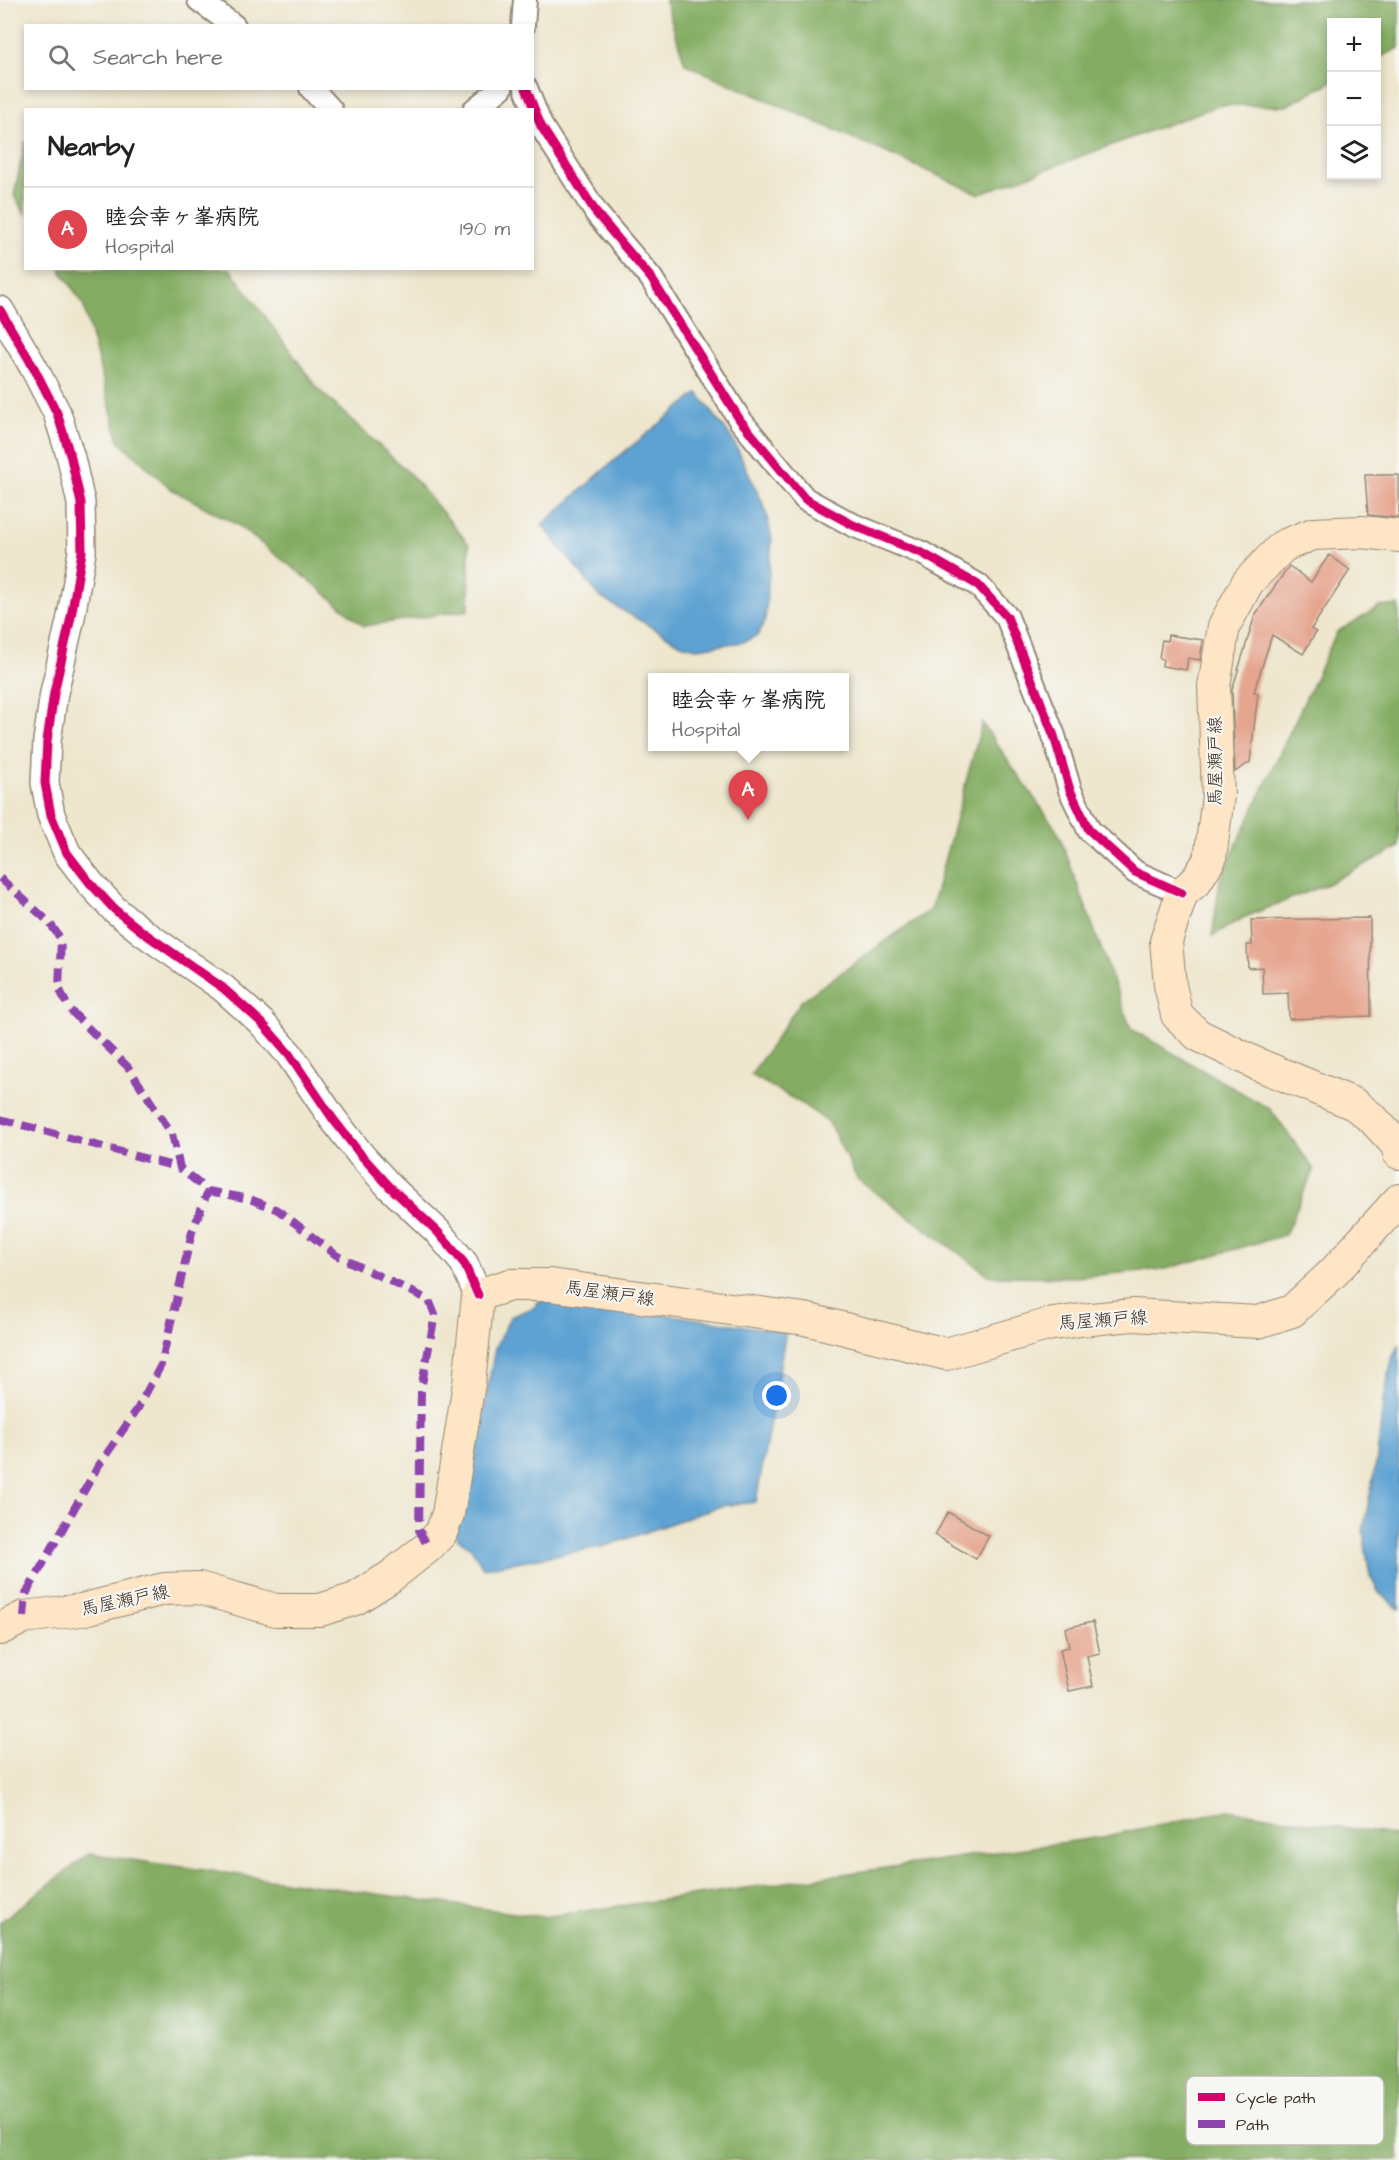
<!DOCTYPE html>
<meta charset="utf-8">
<style>
:root{--surface:#fff;--page:#f2f2f2;--text:#222;--muted:#767676;--line:#e0e0e0;--accent:#d1495b}
body{margin:0;font-family:"Architects Daughter","Klee One",sans-serif;background:var(--page);color:var(--text)}
.controls{position:absolute;right:18px;top:18px;display:grid;overflow:hidden;border-radius:0px;box-shadow:0 3px 9px #0003}
.controls button{width:54px;height:54px;display:grid;place-items:center;padding:0;border:0;border-bottom:2px solid var(--line);background:var(--surface);color:var(--text);font:30px sans-serif}
.you{position:absolute;left:777px;top:1396px;width:21px;height:21px;margin:-15px;border:4px solid #fff;border-radius:50%;background:#1a73e8;box-shadow:0 0 0 9px #1a73e833}
.badge{display:grid;place-items:center;width:39px;height:39px;border-radius:50%;background:var(--accent);color:#fff;font-size:20px;font-weight:700}
.pin{position:absolute;translate:-50% -50px;filter:drop-shadow(0 2px 3px #0008)}
.pin::after{content:'';position:absolute;top:32px;width:21px;height:18px;background:inherit;clip-path:polygon(0 0,100% 0,50% 100%)}
.popup{position:absolute;left:648px;top:673px;width:201px;height:78px;box-sizing:border-box;display:grid;place-content:center;border-radius:0px;background:var(--surface);filter:drop-shadow(0 2px 4px #0005);font-size:20px;white-space:nowrap;color:var(--muted)}
.popup b{font-size:22px;color:var(--text)}
.popup::after{content:'';position:absolute;left:50%;top:100%;margin-left:-12px;border:12px solid transparent;border-top-color:var(--surface)}
.list{margin:0;padding:0;list-style:none}
h2{display:flex;justify-content:space-between;align-items:center;height:78px;margin:0;padding:0 24px;font-size:26px}
h2 small{font-size:20px;font-weight:400;color:var(--muted)}
.list li{display:grid;grid-template-columns:39px 1fr auto;gap:18px;align-items:center;box-sizing:border-box;height:84px;padding:0 24px;border-top:2px solid var(--line)}
.list b{display:block;font-size:22px;white-space:nowrap}
.list p{margin:0;font-size:20px;white-space:nowrap;color:var(--muted)}
.list em{font-size:20px;font-style:normal;color:var(--muted)}
.icon{flex:none;width:33px;height:33px;fill:none;stroke:currentColor;stroke-width:2;stroke-linecap:round;stroke-linejoin:round}
.map{position:relative;flex:none;width:1399px;height:2160px;overflow:hidden}
.search{position:absolute;background:var(--surface);box-shadow:0 3px 9px #0003;left:24px;top:24px;width:510px;height:66px;display:flex;align-items:center;gap:15px;box-sizing:border-box;padding:0 21px;border-radius:0px;color:var(--muted);font-size:22px}
.panel{position:absolute;background:var(--surface);box-shadow:0 3px 9px #0003;left:24px;top:108px;width:510px;height:162px;border-radius:0px}
.map>svg:first-child{display:block}
.forest{fill:#84ad64;stroke:#606c41;stroke-width:1.5}
.water{fill:#5da2d2;stroke:#4c6678;stroke-width:1.5}
.building{fill:#e6a58f}
.lines{fill:none;stroke-linecap:round;stroke-linejoin:round}
.minor-casing{stroke:#948876;stroke-width:26}
.tertiary-casing{stroke:#948876;stroke-width:30}
.secondary-casing{stroke:#948876;stroke-width:34}
.minor{stroke:#fff;stroke-width:22}
.tertiary{stroke:#fff;stroke-width:27}
.secondary{stroke:#fde5c5;stroke-width:32}
.quiet{stroke:#8e44ad;stroke-width:8;stroke-dasharray:15 8;stroke-linecap:butt}
.cycleway-casing{stroke:#f6f6f2;stroke-width:13}
.cycleway{stroke:#d6006c;stroke-width:9}
.labels{text-anchor:middle;stroke-width:4.5;stroke-linejoin:round;paint-order:stroke}
.street-label{font-size:18px;fill:#3b2a1e;stroke:#f6f6f2}
.key{fill:#f6f6f2;stroke:#beb9b2;stroke-width:1.5}
.key-label{font-size:16px;fill:#3b2a1e}
</style>
<div class="map">
<svg width="1399" height="2160" viewBox="0 0 1399 2160">
<rect width="100%" height="100%" fill="#f6f6f2"/>
<filter id="ink" filterUnits="userSpaceOnUse"><feTurbulence type="fractalNoise" baseFrequency=".0167" numOctaves="2"/><feDisplacementMap in="SourceGraphic" scale="12" xChannelSelector="R" yChannelSelector="G"/><feConvolveMatrix kernelMatrix="1 2 1 2 8 2 1 2 1" color-interpolation-filters="sRGB"/></filter>
<filter id="wash" filterUnits="userSpaceOnUse"><feTurbulence type="fractalNoise" baseFrequency=".008" numOctaves="4" result="noise"/><feDisplacementMap in="SourceGraphic" scale="24" xChannelSelector="R" yChannelSelector="G"/><feGaussianBlur stdDeviation="1.35" result="paint"/><feColorMatrix in="noise" values="0 0 0 0 0 0 0 0 0 0 0 0 0 0 0 0 0 1.4 0 .05"/><feComposite in="paint" operator="in"/></filter>
<g filter="url(#wash)">
<rect width="100%" height="100%" fill="#eee6cd"/>
<!-- forest -->
<path class="forest" d="M665,0h734v48l-22,11 -1,-37h-44l-1,60 -45,24 -66,-1 -241,89 -294,-130z
M25,141v73l-11,-18z
M60,269h170l89,121 92,85 58,69v66l-105,16 -50,-42 -78,-60 -65,-35 -52,-48 -36,-137z
M1399,605v242l-74,38 -80,32 -33,19 8,-56 117,-248 42,-25z
M982,723l76,109 73,197 139,80 44,60 -29,66 -119,34 -91,8 -85,-1 -133,-97 -28,-56 -30,-21 -48,-27 50,-74 130,-92z
M1229,1810l170,26v324h-1399v-238l89,-68 454,63 559,-80z"/>
<!-- water -->
<path class="water" d="M698,393l35,47 32,68 7,31 -7,82 -7,14 -14,7 -47,6 -16,-4 -80,-46 -59,-73 76,-68z
M569,1300l217,32 -30,170 -35,4 -115,40 -123,22 -11,-19 -16,-12 5,-28 6,-7 28,-154 15,-31 25,-10 3,-5z
M1399,1345v264l-20,-16 -9,-17 -7,-44 14,-75 6,-53 10,-49z"/>
<g id="blocks">
<!-- building -->
<path class="building" d="M1365,475h34v43l-31,-3z
M1329,555l21,15 -39,59 5,3 -13,22 -31,-19 -18,57 4,1 -8,69 -15,10 -3,-82 23,-75 34,-49 22,16z
M1168,635l35,5 -3,20 -12,-2 -2,12 -24,-4 1,-7 -4,-1 3,-18 5,1z
M1370,918l1,98 -82,3 -1,-26 -25,1 -1,-27 -14,1 -1,-23h5l-1,-25z
M948,1512l41,24 -13,23 -41,-24z
M1093,1622l7,31 -13,3 6,30 -24,5 -9,-42 9,-2 -4,-19z"/>
</g>
</g>
<g filter="url(#ink)">
<use href="#blocks" fill-opacity="0" stroke="#948876" stroke-width="1.5"/>
<g class="lines">
<!-- minor casing -->
<g class="minor-casing">
<path id="minor" d="M199,0l35,26
M523,26l2,-26
M311,88l20,22
M526,88l15,38 56,88 54,64 89,142 65,79 48,26 69,28 56,32 29,32 47,119 16,54 19,40 46,42 47,21
M474,110l27,-22"/>
</g>
<!-- tertiary casing -->
<g class="tertiary-casing">
<path id="tertiary" d="M0,310l34,58 23,45 14,45 10,45 1,49 -11,65 -17,76 -7,48 -2,42 6,32 16,38 23,30 24,26 30,24 79,55 38,34 28,32 44,65 28,36 29,32 47,44 27,32 14,32"/>
</g>
<!-- secondary casing -->
<g class="secondary-casing">
<path id="secondary" d="M1399,536l-37,-4 -49,2 -30,12 -35,36 -24,44 -10,60 4,110 -8,63 -14,22 -14,12 -16,48 4,44 7,30 21,20 59,29 97,40 19,15 24,26 2,8
M0,1629l24,-12 57,-7 83,-21 35,-1 77,22h44l35,-11 35,-22 38,-30 13,-14 7,-19 21,-131 9,-88 32,-10h40l255,34 141,35 101,-29 34,-5 52,-5 125,7 34,-11 42,-39 65,-72"/>
</g>
<!-- minor -->
<use href="#minor" class="minor"/>
<!-- tertiary -->
<use href="#tertiary" class="tertiary"/>
<!-- secondary -->
<use href="#secondary" class="secondary"/>
<!-- quiet -->
<path class="quiet" d="M0,878l49,44 12,17 -2,49 10,21 59,58 44,67 8,34 28,23 42,8 28,11 58,45 93,45 6,15 -14,74 -2,141 9,17
M0,1119l180,49
M24,1617l2,-23 71,-126 41,-60 23,-43 31,-133 16,-41"/>
<!-- cycleway casing -->
<g class="cycleway-casing">
<path id="cycleway" d="M526,88l15,38 56,88 54,64 89,142 65,79 48,26 69,28 56,32 29,32 47,119 16,54 19,40 46,42 47,21
M0,310l34,58 23,45 14,45 10,45 1,49 -11,65 -17,76 -7,48 -2,42 6,32 16,38 23,30 24,26 30,24 79,55 38,34 28,32 44,65 28,36 29,32 47,44 27,32 14,32"/>
</g>
<!-- cycleway -->
<use href="#cycleway" class="cycleway"/>
</g>
</g>
<g class="labels">
<!-- street labels -->
<g class="street-label">
<text transform="translate(1215 761) rotate(-90)" y="6">馬屋瀬戸線</text>
<text transform="translate(610 1293) rotate(8)" y="6">馬屋瀬戸線</text>
<text transform="translate(1103 1320) rotate(-4)" y="6">馬屋瀬戸線</text>
<text transform="translate(125 1600) rotate(-12)" y="6">馬屋瀬戸線</text>
</g>
</g>
<!-- legend -->
<rect x="1186" y="2076" width="198" height="69" rx="9" class="key"/>
<rect x="1198" y="2093" width="27" height="8" fill="#d6006c"/>
<rect x="1198" y="2120" width="27" height="8" fill="#8e44ad"/>
<g class="key-label">
<text x="1236" y="2103">Cycle path</text>
<text x="1236" y="2130">Path</text>
</g>
</svg>
<div class="controls">
<button>+</button>
<button>−</button>
<button><svg class="icon" aria-label="layers" viewBox="0 0 24 24"><path d="M12 4l9 5-9 5-9-5zM3 14l9 5 9-5"/></svg></button>
</div>
<div class="you"></div>
<div class="pin badge" style="left:748px;top:820px;background:#e0444e">A</div>
<div class="popup"><b>睦会幸ヶ峯病院</b>Hospital</div>
<div class="search"><svg class="icon" aria-label="search" viewBox="0 0 24 24"><circle cx="10" cy="10" r="6"/><path d="M15 15l6 6"/></svg>Search here</div>
<section class="panel">
<h2>Nearby<small></small></h2>
<ul class="list">
<li><span class="badge" style="background:#e0444e">A</span><div><b>睦会幸ヶ峯病院</b><p>Hospital</p></div><em>190 m</em></li>
</ul>
</section>
</div>
